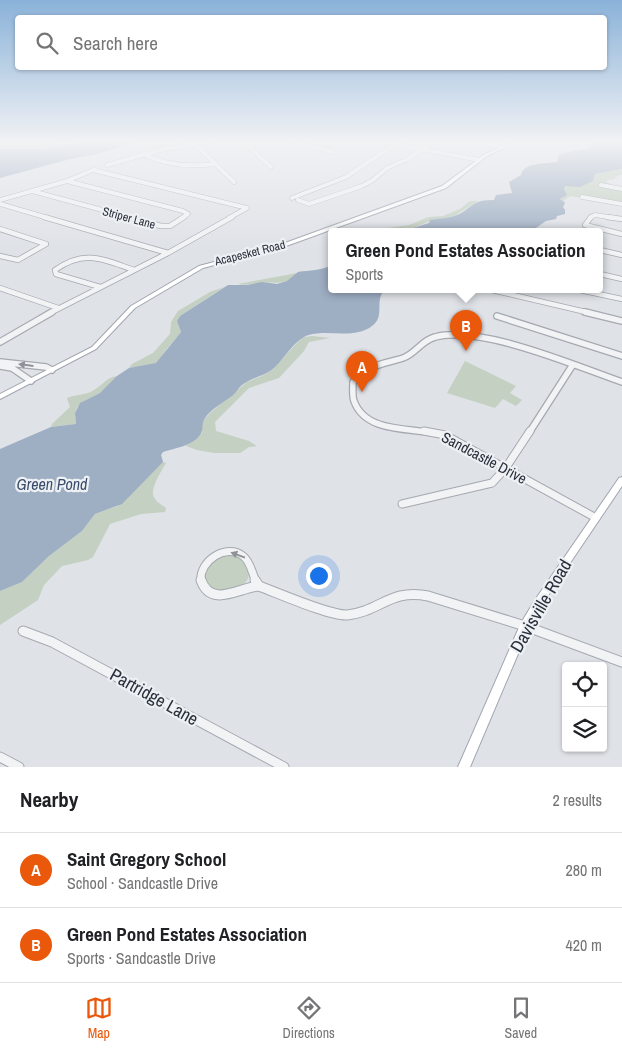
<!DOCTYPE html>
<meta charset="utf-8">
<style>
:root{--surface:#fff;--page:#f6f6f6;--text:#202124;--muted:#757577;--line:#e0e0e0;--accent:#ea580c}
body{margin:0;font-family:"Archivo Narrow",sans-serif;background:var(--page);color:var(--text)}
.controls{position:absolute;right:15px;bottom:15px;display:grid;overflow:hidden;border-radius:5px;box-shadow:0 1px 4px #0004}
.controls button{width:45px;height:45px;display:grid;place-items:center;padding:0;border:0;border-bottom:1px solid var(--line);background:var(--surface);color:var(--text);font:25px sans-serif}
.you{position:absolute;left:318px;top:575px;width:18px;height:18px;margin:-12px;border:4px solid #fff;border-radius:50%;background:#1a73e8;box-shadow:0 0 0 8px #1a73e833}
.badge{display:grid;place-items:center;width:32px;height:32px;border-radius:50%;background:var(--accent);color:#fff;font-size:16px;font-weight:700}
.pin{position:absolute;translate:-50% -41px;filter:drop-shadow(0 1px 2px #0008)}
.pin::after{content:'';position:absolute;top:26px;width:18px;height:15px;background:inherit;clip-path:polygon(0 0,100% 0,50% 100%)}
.popup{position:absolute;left:328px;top:228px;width:275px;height:65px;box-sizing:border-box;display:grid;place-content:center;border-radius:5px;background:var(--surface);filter:drop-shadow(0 1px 4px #0005);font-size:16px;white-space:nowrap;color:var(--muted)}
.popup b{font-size:19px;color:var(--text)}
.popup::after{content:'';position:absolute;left:50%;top:100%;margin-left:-10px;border:10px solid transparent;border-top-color:var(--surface)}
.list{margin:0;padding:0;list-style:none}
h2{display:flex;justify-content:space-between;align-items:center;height:65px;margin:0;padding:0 20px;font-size:21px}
h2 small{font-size:16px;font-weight:400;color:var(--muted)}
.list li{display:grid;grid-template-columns:32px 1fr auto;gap:15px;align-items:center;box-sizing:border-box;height:75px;padding:0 20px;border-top:1px solid var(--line)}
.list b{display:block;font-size:19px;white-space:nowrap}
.list p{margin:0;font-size:16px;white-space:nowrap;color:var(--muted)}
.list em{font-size:16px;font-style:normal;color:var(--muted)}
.icon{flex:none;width:28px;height:28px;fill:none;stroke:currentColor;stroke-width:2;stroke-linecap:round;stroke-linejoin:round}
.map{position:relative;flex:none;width:622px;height:767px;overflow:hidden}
.search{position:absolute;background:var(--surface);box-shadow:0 1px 4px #0004;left:15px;right:15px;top:15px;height:55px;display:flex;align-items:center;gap:12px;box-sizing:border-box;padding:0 18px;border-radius:5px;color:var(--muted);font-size:19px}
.sheet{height:215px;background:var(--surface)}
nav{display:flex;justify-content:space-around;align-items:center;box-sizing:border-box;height:70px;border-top:1px solid var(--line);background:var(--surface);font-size:14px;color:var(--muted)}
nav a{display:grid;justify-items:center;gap:2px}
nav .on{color:var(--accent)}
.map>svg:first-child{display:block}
.green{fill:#c4d0c1}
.water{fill:#9eaec3}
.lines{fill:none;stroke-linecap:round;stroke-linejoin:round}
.minor-far4-casing{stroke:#a5a9b0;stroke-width:5}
.minor-far3-casing{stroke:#a5a9b0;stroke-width:6}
.minor-far2-casing{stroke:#a5a9b0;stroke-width:8}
.minor-far1-casing{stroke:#a5a9b0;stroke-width:9}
.minor-casing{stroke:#a5a9b0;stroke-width:11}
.major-casing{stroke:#a0a6b1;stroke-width:2}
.minor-far4{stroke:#f1f3f5;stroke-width:4}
.minor-far3{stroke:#f1f3f5;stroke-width:4.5}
.minor-far2{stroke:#f1f3f5;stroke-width:5.5}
.minor-far1{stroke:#f1f3f5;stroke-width:7}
.minor{stroke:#f1f3f5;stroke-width:9}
.major{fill:#fff;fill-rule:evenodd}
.oneway{fill:#8e9298}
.labels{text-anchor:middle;stroke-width:4.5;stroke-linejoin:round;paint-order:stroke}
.far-street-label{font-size:12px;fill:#2a303c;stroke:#eef1f4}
.street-label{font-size:15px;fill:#2a303c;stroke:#eef1f4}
.water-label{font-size:16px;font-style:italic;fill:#394d6b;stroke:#eef1f4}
.near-street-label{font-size:18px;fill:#2a303c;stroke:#eef1f4}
</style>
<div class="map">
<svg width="622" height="767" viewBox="0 0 622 767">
<rect width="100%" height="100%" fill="#dfe2e7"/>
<!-- green -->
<path class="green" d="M49,141h29l-46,6h-32v-4z
M622,169v6h-3l-5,4 -9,2 17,9v14l-51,-8 -7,4 1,3 -5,-4 7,-4 -3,-6 1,-4 17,1 11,-5 2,-7z
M470,201h8l-24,15 -10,3h-9l-33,13h-16l1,-4 22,-3 20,-8 14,-1 17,-7z
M297,273c-8,14 -25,8 -38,10 -8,0 -13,3 -21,1z
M224,287l-44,29 -3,5 4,11 -16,19 -5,9 -5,4 -26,4 3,-4 21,-11 17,-19 1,-12 7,-11 32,-19z
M312,336l18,2 -21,4 -5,9 -25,27 -30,10 -34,34 1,9 33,10 8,5 -8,1 -9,6h-26l-17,-3 -11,-4 16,-13v-11l8,-9 37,-31 17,-7 9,-6 23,-25 8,-7z
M465,361l51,25 -6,7 12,7 -6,6 -13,-7 -8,9 -48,-15z
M117,376c-4,6 -11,13 -17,17 -16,9 -28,9 -24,31l-25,3 1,-3 18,-17 -3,-9c9,-4 18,-2 27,-8 9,-5 13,-13 23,-14z
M163,462l3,1c-4,7 -17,27 -12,34 2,5 8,8 12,11l-1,4 -24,2 -31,10 -17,33 -5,3 -26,6 -18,19 -6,15 -38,25v-34l22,-9 27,-26 33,-25 13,-17 23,-8z
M232,554l13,6c6,15 6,19 -7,29l-23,2 -10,-8 -2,-12 14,-14z"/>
<!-- water -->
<path class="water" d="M92,141h47l-42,13 -27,5 -70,19v-29h44l18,-4z
M592,141h30v28l-27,5 -2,7 -13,6 -15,-1 -1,3 3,6 -7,4 5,4 -2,4 2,3v4l-8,2 -1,3 -10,2 -16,11h-130l29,-9 1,-3c9,-2 16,-1 24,-4 17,-5 16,-17 40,-16l2,-5 16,-2 -3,-11 12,-7c3,-13 23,-11 36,-13l2,-8 31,-6z
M332,265v25h81l-6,2h-24c-8,10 2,25 -11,34 -20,15 -49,1 -68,11 -12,7 -19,20 -29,30 -9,9 -23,10 -33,18 -4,3 -6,8 -10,11 -8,6 -22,14 -27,22 -4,5 -1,12 -5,17 -8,11 -25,13 -37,17l-2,3 2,7 -41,42 -27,10 -13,17 -33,25 -27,26 -22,9v-142l51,-22 25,-3 -1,-11 5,-10 20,-10 17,-17 12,-8 27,-5 25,-31 -4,-11 3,-5 48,-31h19l15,-3 15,2 10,-3 11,-9c13,-2 22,-1 34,-7z"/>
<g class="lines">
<!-- minor-far4 casing -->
<g class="minor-far4-casing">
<path id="minor-far4" d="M243,141l28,26
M292,141l41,11
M465,141l38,6
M195,144l39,38
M143,154c23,12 47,13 72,10
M107,165l57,-16 48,-8
M93,170l154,38 -18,10
M67,181l116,30 5,3 -6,4
M601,185l21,4
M32,191l100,27
M582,197l40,7
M292,198l54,-21 49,-33 84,16
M0,200l67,-19 28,-12
M298,200l11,4 53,-18 11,-6 14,-12 21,-9 26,-18
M0,204l48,14
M590,218l5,-3 20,3"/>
</g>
<!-- minor-far3 casing -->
<g class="minor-far3-casing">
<path id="minor-far3" d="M44,217l124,36
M127,217l34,9h9l14,-9
M591,217l-6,8 37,9
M607,217l15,2
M0,229l46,15 -28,16 -18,-4
M600,250l22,5
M600,274l22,5
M100,287l-44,-13 -1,-4c30,-21 47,-11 79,0
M0,288l58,20
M492,290l98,23
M580,290l42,9
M50,313l118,-60 64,-36"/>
</g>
<!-- minor-far2 casing -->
<g class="minor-far2-casing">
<path id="minor-far2" d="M585,312l37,9
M497,316l125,40
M0,342l52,-30
M0,362l46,5 6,3
M0,366l12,2 19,13
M433,433c-26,-5 -68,-1 -79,-32 -2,-5 -1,-13 -1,-19 13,-17 31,-18 50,-24 12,-4 19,-18 32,-21 46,-12 141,29 187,45
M529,433l43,-67"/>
</g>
<!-- minor-far1 casing -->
<g class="minor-far1-casing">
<path id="minor-far1" d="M424,431l21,4 151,83
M402,504l90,-21 13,-14 25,-38
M201,581c-2,-20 25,-38 42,-25 8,6 9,18 13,25"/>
</g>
<!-- minor casing -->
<g class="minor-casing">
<path id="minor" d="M201,580c10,29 39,7 58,6l-4,-6
M259,586c19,7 71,30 88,29 32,-3 44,-27 81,-19l97,30 97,36
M23,631l29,11 232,125
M0,757l19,10"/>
</g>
<!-- major casing -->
<g class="major-casing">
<path id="major" d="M514,141h5l-32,15 -41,32 -157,57 -86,23 -68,40 -39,41 -96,50v-5l92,-47 39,-41 68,-40 86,-23 157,-57 43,-32z
M622,477v9l-81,120 -12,22 -59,139h-12l63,-144 14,-23 84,-122z"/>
</g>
<!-- minor-far4 -->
<use href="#minor-far4" class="minor-far4"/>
<!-- minor-far3 -->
<use href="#minor-far3" class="minor-far3"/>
<!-- minor-far2 -->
<use href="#minor-far2" class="minor-far2"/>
<!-- minor-far1 -->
<use href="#minor-far1" class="minor-far1"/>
<!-- minor -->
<use href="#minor" class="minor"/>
<!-- major -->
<use href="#major" class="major"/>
</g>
<!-- one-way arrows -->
<defs><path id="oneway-solid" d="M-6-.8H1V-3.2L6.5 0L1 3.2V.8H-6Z" transform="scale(1.25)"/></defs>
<g class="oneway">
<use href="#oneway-solid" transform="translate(26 365) rotate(-173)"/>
<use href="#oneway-solid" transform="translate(238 555) rotate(-160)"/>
</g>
<!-- sky -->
<linearGradient id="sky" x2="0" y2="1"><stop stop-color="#8ab2d9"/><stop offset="0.57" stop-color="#f1f2f4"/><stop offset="1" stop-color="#f1f2f4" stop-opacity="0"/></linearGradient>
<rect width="622" height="249" fill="url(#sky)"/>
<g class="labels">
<!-- far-street labels -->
<g class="far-street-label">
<text transform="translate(129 218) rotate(15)" y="4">Striper Lane</text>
<text transform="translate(250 253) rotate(-14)" y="4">Acapesket Road</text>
</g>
<!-- street labels -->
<g class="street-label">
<text transform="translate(484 458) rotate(28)" y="5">Sandcastle Drive</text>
</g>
<!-- water labels -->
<g class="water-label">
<text x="52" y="490">Green Pond</text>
</g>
<!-- near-street labels -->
<g class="near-street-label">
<text transform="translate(541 606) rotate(-60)" y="6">Davisville Road</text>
<text transform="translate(154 697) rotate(29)" y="6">Partridge Lane</text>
</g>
</g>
</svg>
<div class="controls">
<button><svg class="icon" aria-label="locate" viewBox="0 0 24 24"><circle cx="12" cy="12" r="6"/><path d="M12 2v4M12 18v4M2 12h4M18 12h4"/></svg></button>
<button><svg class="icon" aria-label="layers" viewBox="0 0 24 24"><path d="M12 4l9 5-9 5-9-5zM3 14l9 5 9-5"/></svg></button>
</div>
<div class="you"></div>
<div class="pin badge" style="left:362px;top:392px">A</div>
<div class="pin badge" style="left:466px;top:351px">B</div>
<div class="popup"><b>Green Pond Estates Association</b>Sports</div>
<div class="search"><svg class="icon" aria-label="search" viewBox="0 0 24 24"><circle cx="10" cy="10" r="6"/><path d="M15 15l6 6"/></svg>Search here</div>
</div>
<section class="sheet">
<h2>Nearby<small>2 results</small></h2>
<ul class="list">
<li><span class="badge">A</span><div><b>Saint Gregory School</b><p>School · Sandcastle Drive</p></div><em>280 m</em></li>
<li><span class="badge">B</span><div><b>Green Pond Estates Association</b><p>Sports · Sandcastle Drive</p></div><em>420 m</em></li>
</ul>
</section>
<nav>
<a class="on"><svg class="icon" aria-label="map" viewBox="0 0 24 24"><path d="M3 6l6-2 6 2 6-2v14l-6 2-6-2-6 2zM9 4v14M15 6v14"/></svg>Map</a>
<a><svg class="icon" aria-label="directions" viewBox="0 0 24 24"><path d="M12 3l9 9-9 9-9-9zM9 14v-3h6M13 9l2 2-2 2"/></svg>Directions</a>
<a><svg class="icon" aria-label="saved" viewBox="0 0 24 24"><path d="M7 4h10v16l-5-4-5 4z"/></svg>Saved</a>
</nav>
